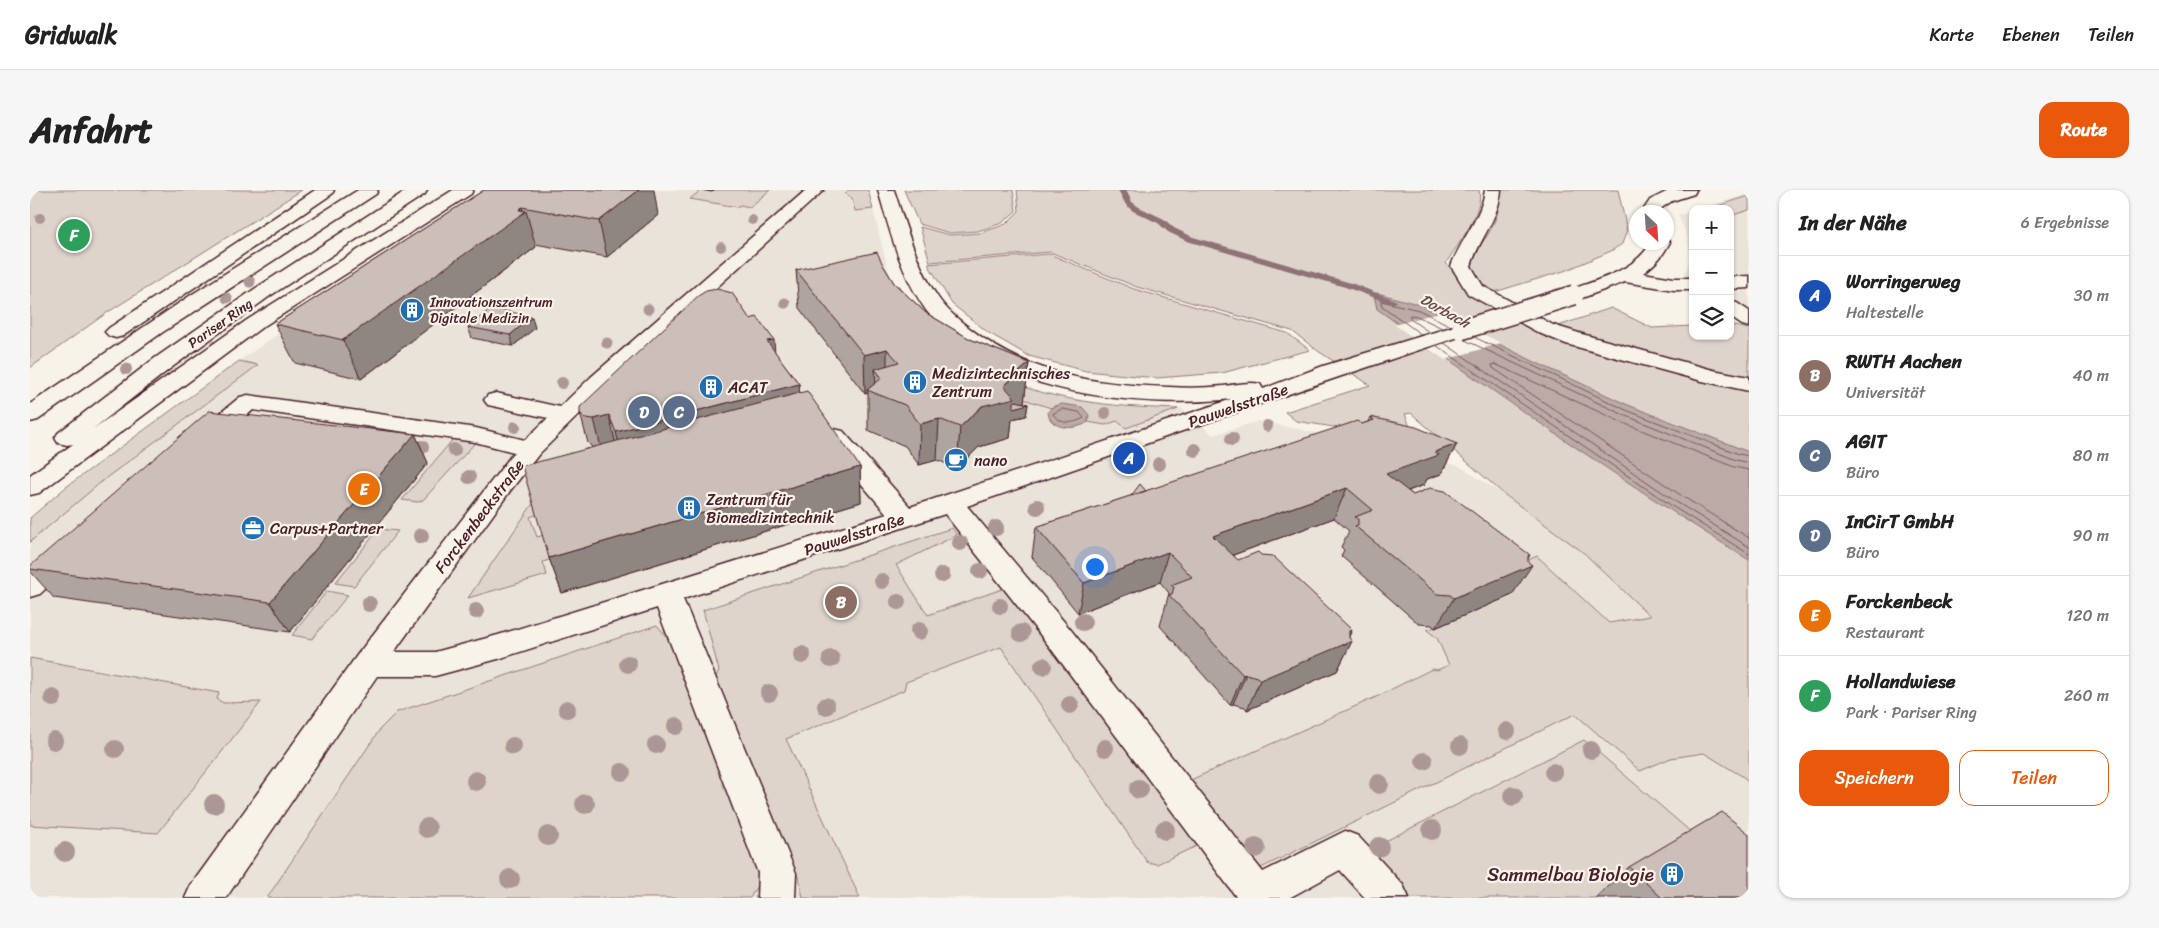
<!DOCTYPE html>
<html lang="de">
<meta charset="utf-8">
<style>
:root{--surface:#fff;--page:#f6f6f6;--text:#222;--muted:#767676;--line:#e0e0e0;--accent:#ea580c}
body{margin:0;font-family:Sriracha,sans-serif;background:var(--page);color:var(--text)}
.controls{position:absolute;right:15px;top:15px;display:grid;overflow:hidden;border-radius:10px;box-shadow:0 1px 4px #0004}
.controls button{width:45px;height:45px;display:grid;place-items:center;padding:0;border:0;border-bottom:1px solid var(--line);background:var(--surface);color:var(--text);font:25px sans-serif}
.compass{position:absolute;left:1599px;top:15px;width:45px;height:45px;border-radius:50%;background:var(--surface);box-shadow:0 1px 4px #0004;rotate:155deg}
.you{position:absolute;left:1064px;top:376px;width:18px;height:18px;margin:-12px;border:4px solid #fff;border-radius:50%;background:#1a73e8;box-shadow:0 0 0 8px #1a73e833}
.badge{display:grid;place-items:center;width:32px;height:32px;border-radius:50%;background:var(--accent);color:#fff;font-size:16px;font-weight:700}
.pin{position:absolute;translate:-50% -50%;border:2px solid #fff;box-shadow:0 1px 5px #0006}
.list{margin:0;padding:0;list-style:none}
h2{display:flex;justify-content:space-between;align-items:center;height:65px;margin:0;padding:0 20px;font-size:21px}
h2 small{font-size:16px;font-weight:400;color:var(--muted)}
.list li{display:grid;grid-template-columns:32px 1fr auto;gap:15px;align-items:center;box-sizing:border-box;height:80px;padding:0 20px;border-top:1px solid var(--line)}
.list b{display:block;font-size:19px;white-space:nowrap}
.list p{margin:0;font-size:16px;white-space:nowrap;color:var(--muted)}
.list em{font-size:16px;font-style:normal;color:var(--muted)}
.actions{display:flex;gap:10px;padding:15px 20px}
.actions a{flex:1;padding:11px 0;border:1px solid var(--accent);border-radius:15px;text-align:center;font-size:18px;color:var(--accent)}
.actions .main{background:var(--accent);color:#fff}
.icon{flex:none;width:28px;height:28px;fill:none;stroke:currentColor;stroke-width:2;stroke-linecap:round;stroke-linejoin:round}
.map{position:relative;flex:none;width:1719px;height:708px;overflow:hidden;border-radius:15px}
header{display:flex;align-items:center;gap:30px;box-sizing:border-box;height:70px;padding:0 25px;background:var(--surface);border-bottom:1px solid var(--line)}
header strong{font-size:24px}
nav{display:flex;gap:28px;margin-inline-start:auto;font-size:18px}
.intro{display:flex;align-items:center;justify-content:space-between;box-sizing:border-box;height:120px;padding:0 30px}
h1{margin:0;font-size:35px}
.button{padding:12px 22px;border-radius:15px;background:var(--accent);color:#fff;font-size:18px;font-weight:700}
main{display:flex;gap:30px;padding:0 30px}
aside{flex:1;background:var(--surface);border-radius:15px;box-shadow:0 1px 4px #0004}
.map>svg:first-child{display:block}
.built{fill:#eae3da}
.green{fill:#ded4cc;stroke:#947a7c}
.water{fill:#bcaaa7;stroke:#8e7275}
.pier{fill:#f7f3e8}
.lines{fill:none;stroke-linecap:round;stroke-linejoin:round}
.shore{stroke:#78575d;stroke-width:1}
.stream{fill:#8e7275;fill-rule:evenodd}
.minor-casing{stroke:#4a1f2b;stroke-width:3}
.highway-casing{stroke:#4a1f2b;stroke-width:3}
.minor{fill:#f7f3e8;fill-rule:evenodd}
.highway{fill:#f7f3e8;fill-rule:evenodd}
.minor-bridge-casing{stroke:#4a1f2b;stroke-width:22;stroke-linecap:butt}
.minor-bridge{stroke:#f7f3e8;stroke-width:19}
.tree{fill:#ac9796}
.wall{fill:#afa49f;stroke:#4a1f2b}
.shaded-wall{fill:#8f8682;stroke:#4a1f2b}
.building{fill:#ccbfb9;stroke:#4a1f2b}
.labels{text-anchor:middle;stroke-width:4.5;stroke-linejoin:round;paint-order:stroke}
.far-poi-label{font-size:14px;fill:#4a1f2b;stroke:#f7f3e8;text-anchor:start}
.far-street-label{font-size:14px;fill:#4a1f2b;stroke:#f7f3e8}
.far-water-label{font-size:15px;font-style:italic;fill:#6c4950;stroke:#f7f3e8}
.poi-label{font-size:16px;fill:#4a1f2b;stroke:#f7f3e8;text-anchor:start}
.street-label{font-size:16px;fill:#4a1f2b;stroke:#f7f3e8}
.near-poi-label{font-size:19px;fill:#4a1f2b;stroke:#f7f3e8;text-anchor:end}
</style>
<header>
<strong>Gridwalk</strong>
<nav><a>Karte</a><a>Ebenen</a><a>Teilen</a></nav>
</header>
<div class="intro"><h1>Anfahrt</h1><a class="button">Route</a></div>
<main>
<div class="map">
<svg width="1719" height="708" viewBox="0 0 1719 708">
<rect width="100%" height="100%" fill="#f7f3e8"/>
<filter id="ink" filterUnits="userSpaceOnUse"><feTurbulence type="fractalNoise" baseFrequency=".02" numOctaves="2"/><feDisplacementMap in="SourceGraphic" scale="10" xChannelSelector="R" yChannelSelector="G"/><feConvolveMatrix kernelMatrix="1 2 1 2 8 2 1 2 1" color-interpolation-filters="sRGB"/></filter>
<g filter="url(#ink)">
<!-- built -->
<path class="built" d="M467,0h371l29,114 121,87 84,16 79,1 32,27 46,-14 157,33 43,12 46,29 244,178v225h-1719v-367l49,-43 160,-127 86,-59z
M1719,4v135l-19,-12v-108h-31z
M1663,21v73l-10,-8 8,-16 -3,-22 -10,-23z"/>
<!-- green -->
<path class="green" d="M0,0h272l-197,124 -75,54z
M671,0l11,2 2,-2h56l-20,17 -10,-2 -3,2 -47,-8z
M818,0h20l5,19 -18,2 -3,-13 -7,-5z
M874,0h109l3,21 -14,12 -24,8 -28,2 -31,-9z
M987,0h462c5,22 -21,54 -33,73l30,36 62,34 73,-25 41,20 41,-2v10h37v-11l19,4v455l-4,-6 -41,-25 -33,5 -31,13 -65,-57 -318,156 -71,-88 188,-84 58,-29 5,1 12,-5 -12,-27 -10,-8 84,-35 1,-10 -15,-11 40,-18 72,67 41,-7 -66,-63 -79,-58 -94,-82 -6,1 10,26 -119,-19 -11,-9 85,-27 -52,-34 -26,-20 -155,-44 -87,-35 -120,10 -10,-35 30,8 31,-2 25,-9 13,-13z
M1469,0h119l9,40 -5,14 -11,7 -44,19 -79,24 -18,-27c1,-13 10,-21 17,-31 9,-14 14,-29 12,-46z
M1719,6v14l-19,6v-7h-22z
M1019,64l85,35 153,44 23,17 -88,23 -66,5 -70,-7 -57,-15 -40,-23 -37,-29 -24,-40z
M860,94l10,2 5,12 108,85c53,20 109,24 165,26l-52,19 -9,-7 -12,4 -17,-3 1,-3 -33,-14 -5,3 -49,-16z
M209,171l19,4 -152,113 -76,64v-24l36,-31z
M424,248l22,4 -53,58 -5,2 -16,-2z
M504,312l4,12 -8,3 7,20 7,-2 8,24 -9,3 4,13 -79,23z
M922,338l5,7 -61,30 32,50 77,-27 194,257 -42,19 -10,-2 -146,-215 -95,35 -2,8 -118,49 74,159h-57l-3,-16 -84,-200v-6l3,-5 -16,-61z
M349,339l19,2 -44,55 -19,-3z
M297,401l21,4 -36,44 -20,-4z
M627,435l12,15 94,235 -13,23h-483l113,-169 17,-17z
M0,468l189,35 -2,6 6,4 38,-1 -103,131 -128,-8z
M1554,550l165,142 -151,16h-188l-42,-48z"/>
<!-- water -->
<path class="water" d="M1347,103l44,12 114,57 93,43 121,47v108c-127,-79 -250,-164 -372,-251l-3,-14z
M1032,214l20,3 7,8 -1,7c-12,9 -39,8 -40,-10l3,-4z"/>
<!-- pier -->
<path class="pier" d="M1409,122l62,31 -56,17 -50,-35z"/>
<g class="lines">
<!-- shore -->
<path class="shore" d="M1399,142l-19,-13v-4l7,1 25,12
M1392,145l-40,-29 -1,-5 38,9 32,16
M1444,147l152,73 113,44 10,2
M1435,150l159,75 112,45 13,3
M1414,153l234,160 71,44
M1407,156l238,162 74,46
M1032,219l17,3 5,6c-11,6 -24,7 -31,-4z
M1719,280l-15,-3 -113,-45 -126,-58 -3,1 1,3 189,128 67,42"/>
<!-- stream -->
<path class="stream" d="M1088,0h8l6,12 7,5 25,12 10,9 19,9 158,46 46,18 -2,2h-6l-44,-16 -158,-46 -19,-9 -10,-9 -25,-12 -7,-6z"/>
<!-- minor casing -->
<g class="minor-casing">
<path id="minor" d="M776,0h18l-217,197 -68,67 -29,37 -116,161h41l63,-17 389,-121 -62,-73 -3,-5 3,-5 9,-2 9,2 67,76 322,-108c-92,10 -236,-5 -300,-81 -30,-37 -41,-83 -54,-128h16c12,36 22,74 43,106 9,14 22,24 35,34 58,45 126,55 197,57 18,1 36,1 54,-1 12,-1 25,-5 37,-2l3,5 60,-23 138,-42 7,2 4,4 -4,4c-168,54 -334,115 -501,172l104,124 192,242 82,-41 13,5 45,49 6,13h-44l-25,-28 -51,28h-52l-188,-252 -104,-132 -262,85 113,274 -1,25h-38l1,-25 -101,-265 -159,51 -63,17h-58l-151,222h-41l6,-13 167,-231 156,-202 -39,-10 -222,-32c-15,13 -34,38 -56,32l-3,-5 3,-5 43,-35 8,-2 228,33 49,12 23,-22 -60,-13 -4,-5 4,-5 8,-2 64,14 31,-30z
M1455,0h16c-2,29 -22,49 -30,76l12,20 70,39 29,9 131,36 36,7v14l-47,-10 -136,-37 -27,-11 -71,-39 -17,-28c10,-27 30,-47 34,-76z
M1640,0h26l-2,4 -22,7 -9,6 -5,5h-16l8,-12z
M1636,48l4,4c-7,14 -15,22 -27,31l31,5h19v12h-19l-49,-8 -51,19 -7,-2 -3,-4 3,-4c29,-11 69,-20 84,-49h15z
M1719,86v12l-19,1v-12z
M1700,111l7,2 12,8v16l-7,-2 -12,-8z
M35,354l10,3 4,7 -4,7 -35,33 -10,3v-27l25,-23z"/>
</g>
<!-- highway casing -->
<g class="highway-casing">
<path id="highway" d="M285,0h19l-2,4 -209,142 -7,2 -7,-2 -4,-4 4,-4z
M328,0h20l-2,4 -213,138 -125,88 -8,2v-18l161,-109z
M377,0h20l-2,4 -155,102 -99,72 -78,61 154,-109 206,-130h20l-2,4 -210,134 -222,165 -9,2v-20l43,-31 -6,1 -9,-2 -3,-5 3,-5 97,-75 101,-70z"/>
</g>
<!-- minor -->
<use href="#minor" class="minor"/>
<!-- highway -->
<use href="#highway" class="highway"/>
<!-- minor-bridge casing -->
<g class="minor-bridge-casing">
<path id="minor-bridge" d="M1431,140l113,-35"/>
</g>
<!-- minor-bridge -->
<use href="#minor-bridge" class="minor-bridge"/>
</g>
<!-- trees -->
<g class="tree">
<circle cx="10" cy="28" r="5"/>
<circle cx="722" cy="30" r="5"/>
<circle cx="691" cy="57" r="5"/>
<circle cx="220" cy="92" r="5.5"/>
<circle cx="197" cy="108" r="5.5"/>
<circle cx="755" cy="113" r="5.5"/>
<circle cx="618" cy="119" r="5.5"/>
<circle cx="577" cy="153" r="5.5"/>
<circle cx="96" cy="179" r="6"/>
<circle cx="532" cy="193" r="6"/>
<circle cx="1075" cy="223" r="6"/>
<circle cx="1237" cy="236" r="6"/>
<circle cx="485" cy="237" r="6"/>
<circle cx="1202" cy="249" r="7"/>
<circle cx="392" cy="257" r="7"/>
<circle cx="424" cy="260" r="7"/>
<circle cx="1165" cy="260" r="7"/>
<circle cx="1129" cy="274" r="7"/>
<circle cx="439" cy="287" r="7"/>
<circle cx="1007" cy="317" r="8"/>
<circle cx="966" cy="338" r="8"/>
<circle cx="391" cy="346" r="8"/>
<circle cx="930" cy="353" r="8"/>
<circle cx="950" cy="381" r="8"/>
<circle cx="912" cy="385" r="8"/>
<circle cx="852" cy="391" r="8"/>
<circle cx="868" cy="412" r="8"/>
<circle cx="339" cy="414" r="8"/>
<circle cx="970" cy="416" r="8"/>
<circle cx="446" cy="421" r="8"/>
<circle cx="1053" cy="432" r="9"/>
<circle cx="889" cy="441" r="9"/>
<circle cx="991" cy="443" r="9"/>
<circle cx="772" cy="465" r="9"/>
<circle cx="801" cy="469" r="9"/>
<circle cx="598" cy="474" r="9"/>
<circle cx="1013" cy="476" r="9"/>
<circle cx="739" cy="503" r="9"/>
<circle cx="23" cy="508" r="9"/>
<circle cx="1040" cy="515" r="9"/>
<circle cx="796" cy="516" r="9"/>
<circle cx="537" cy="519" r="9"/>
<circle cx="646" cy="536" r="9"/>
<circle cx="1477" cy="541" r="9"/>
<circle cx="24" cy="551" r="9"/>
<circle cx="626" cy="555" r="9"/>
<circle cx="483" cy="556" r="9"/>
<circle cx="1430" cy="556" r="9"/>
<circle cx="1075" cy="558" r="9"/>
<circle cx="85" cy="559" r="9"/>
<circle cx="1561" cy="560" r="9"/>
<circle cx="1394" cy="571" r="9"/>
<circle cx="592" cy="582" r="9"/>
<circle cx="1523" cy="582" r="9"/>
<circle cx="446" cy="591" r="10"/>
<circle cx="1349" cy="594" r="10"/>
<circle cx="1109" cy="599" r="10"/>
<circle cx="1483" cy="606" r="10"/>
<circle cx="184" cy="614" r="10"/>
<circle cx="555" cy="614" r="10"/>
<circle cx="397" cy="638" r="10"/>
<circle cx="1135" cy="640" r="10"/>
<circle cx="1402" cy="640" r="10"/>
<circle cx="518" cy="646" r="10"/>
<circle cx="1349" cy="657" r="10"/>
<circle cx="1226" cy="658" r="10"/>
<circle cx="35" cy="662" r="10"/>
<circle cx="480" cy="689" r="10"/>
</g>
<!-- wall -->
<path class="wall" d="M454,0l174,25 -51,42 -72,-13 1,3 -175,132 -66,-16 -20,-39z
M672,0h12l-2,2z
M853,75l11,18 32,30 44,26 59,24 -5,39v1l4,1 -2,12 -14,3 -2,19 -31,9 -22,21 -20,-8 -18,5 -14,-19 -37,-16v-37l-3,1 -66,-86 -3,-38z
M720,129l49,65v9l61,74 1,35 -299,91 -13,-35 44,-110 -5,-5 -8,-30z
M438,137l67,1 -22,18 -41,-8z
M1340,227l87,27 -16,30 -14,5 -3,6 -16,6 5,4 115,63 -16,37 -77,33 -3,-3 -13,-1 -78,-68 3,-6 -3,-3 8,-16 -15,-13 -101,37 5,5 114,70 -3,6v2l3,3 -15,30 -90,39 -2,-3 -12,-3 -3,1 -70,-79 9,-33 -9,-11 -82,31 -46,-56 4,-30 110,-36 216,-67 6,-2z
M385,244l13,29 -138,169 -236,-34 -24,-27v-5z
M1599,677l120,31h-154z"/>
<!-- shaded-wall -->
<path class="shaded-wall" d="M609,0h15l4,25 -51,42 -8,-36z
M492,17l2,6 2,-2 10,36 -175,132 -18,-39z
M502,127l3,11 -22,18 -3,-11z
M744,150l2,28 -9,-27z
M857,159v39l-5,-10 -7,-9 1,22 -9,-1 1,3 -3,1 -1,-39z
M999,173l-5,39 -4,4 8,-2 -2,12 -14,3 -2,19 -31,9 -22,21 3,-41z
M769,194l2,29 -178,49 -7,-30z
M579,225l7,30 -15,3 -7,-29z
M909,229l-2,41 -18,5 1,-41z
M385,244l13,29 -138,169 -20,-30z
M1427,254l-16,30 -14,5 -3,6 -52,19 14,-30 49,-22z
M830,277l1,35 -299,91 -13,-35z
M1317,298l-13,30 -131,48 10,-30z
M1138,362l-8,30 -82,31 6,-30z
M1500,365l-9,14 11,-4 -20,30 -77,33 19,-30z
M1322,440l-7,14 7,-3 -15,30 -90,39 13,-30z
M1216,484l-13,30 -3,1 13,-30z"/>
<!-- building -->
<path class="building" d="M454,0h155l-40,31 -77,-14 -3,3 7,1 -183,129 -68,-16z
M847,62l6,13 11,18 32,30 44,26 59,24 -25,23 11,12 -33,8 -22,21 -21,-8 -19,5 -15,-19 -38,-15 15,-12 -7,-9 24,-7 -12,-13 -23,6 -68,-85z
M687,99l15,4 18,26 7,-2 17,23 -7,1 32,43 -183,48 -7,-17 -15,4 -9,-1 -5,-5v-6l118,-111 8,-5z
M462,118l40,9 -22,18 -42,-8z
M777,201l53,76 -311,91 -27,-92z
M986,211l12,3 -14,4v-6z
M179,221l206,23 -145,168 -240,-33v-3z
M1340,227l46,10 41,17 -22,8 4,3 -53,19 27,21 17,-7 15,3 85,64 -2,1v6l4,3 -78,33 -4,-3 -13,-1 -82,-68 3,-1v-6l-3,-2 18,-7 -26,-22 -134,48 25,24 20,-8 3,3 12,1 79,74 -3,1v7l3,3 -92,39 -3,-3 -11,-3 -3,1 -74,-80 3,-1 2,-7 -3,-2 21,-8 -24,-25 -84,31 -48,-56 321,-106 5,3 12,-4z
M1110,294l6,7 -15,5z
M1692,622l27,22v64h-87l-33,-31z"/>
</g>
<!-- icons -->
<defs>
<g id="building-disc" transform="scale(1.25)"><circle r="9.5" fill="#1f6fb2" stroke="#f7f3e8"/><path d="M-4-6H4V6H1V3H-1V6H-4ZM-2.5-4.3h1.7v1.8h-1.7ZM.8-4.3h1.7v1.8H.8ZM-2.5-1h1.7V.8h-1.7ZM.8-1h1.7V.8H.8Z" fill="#fff"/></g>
<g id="cafe-disc" transform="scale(1.25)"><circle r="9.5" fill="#1f6fb2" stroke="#f7f3e8"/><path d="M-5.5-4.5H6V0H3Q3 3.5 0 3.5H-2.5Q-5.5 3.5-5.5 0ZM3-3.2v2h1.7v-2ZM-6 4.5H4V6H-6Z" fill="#fff"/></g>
<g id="office-disc" transform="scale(1.25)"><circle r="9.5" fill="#1f6fb2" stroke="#f7f3e8"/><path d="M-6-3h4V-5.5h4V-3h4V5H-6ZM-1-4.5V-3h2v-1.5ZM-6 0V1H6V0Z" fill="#fff"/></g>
</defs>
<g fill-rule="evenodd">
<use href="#building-disc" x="382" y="120"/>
<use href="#building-disc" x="885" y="192"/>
<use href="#building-disc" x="681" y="197"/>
<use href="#cafe-disc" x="926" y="270"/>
<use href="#building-disc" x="659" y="318"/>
<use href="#office-disc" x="223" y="338"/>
<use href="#building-disc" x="1642" y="684"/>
</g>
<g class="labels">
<!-- far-poi labels -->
<g class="far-poi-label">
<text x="400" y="117">Innovationszentrum<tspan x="400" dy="16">Digitale Medizin</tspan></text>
</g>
<!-- far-street labels -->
<g class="far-street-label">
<text transform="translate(190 133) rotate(-35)" y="5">Pariser Ring</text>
</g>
<!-- far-water labels -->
<g class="far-water-label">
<text transform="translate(1415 121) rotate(29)" y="5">Dorbach</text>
</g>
<!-- poi labels -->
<g class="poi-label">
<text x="902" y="189">Medizintechnisches<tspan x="902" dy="18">Zentrum</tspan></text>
<text x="698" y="203">ACAT</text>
<text x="944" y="276">nano</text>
<text x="676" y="315">Zentrum für<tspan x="676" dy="18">Biomedizintechnik</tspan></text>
<text x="240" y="344">Carpus+Partner</text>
</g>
<!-- street labels -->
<g class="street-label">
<text transform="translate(1208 215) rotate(-19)" y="6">Pauwelsstraße</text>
<text transform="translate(449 326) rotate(-53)" y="6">Forckenbeckstraße</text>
<text transform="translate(824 344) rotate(-18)" y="6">Pauwelsstraße</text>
</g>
<!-- near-poi labels -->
<g class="near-poi-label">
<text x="1624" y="691">Sammelbau Biologie</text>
</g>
</g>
</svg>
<div class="controls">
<button>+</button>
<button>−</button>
<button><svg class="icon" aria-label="layers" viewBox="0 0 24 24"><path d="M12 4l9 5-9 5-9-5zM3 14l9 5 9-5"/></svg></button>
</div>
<svg class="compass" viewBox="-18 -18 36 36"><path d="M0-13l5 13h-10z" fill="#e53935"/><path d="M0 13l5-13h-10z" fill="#767676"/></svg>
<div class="you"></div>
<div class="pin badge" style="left:1099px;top:268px;background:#1a4fb4">A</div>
<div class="pin badge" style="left:811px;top:412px;background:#8d6e63">B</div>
<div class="pin badge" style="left:649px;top:222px;background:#5c6f8a">C</div>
<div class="pin badge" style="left:614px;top:222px;background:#5c6f8a">D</div>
<div class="pin badge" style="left:334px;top:299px;background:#e8710a">E</div>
<div class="pin badge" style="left:44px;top:45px;background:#2e9e5b">F</div>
</div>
<aside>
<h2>In der Nähe<small>6 Ergebnisse</small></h2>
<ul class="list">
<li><span class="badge" style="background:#1a4fb4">A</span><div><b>Worringerweg</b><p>Haltestelle</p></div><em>30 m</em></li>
<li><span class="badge" style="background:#8d6e63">B</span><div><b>RWTH Aachen</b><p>Universität</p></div><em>40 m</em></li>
<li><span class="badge" style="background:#5c6f8a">C</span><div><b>AGIT</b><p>Büro</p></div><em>80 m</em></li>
<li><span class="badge" style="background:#5c6f8a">D</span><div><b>InCirT GmbH</b><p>Büro</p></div><em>90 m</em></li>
<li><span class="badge" style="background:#e8710a">E</span><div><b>Forckenbeck</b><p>Restaurant</p></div><em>120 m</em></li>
<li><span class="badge" style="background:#2e9e5b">F</span><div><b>Hollandwiese</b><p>Park · Pariser Ring</p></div><em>260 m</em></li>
</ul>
<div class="actions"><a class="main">Speichern</a><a>Teilen</a></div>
</aside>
</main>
